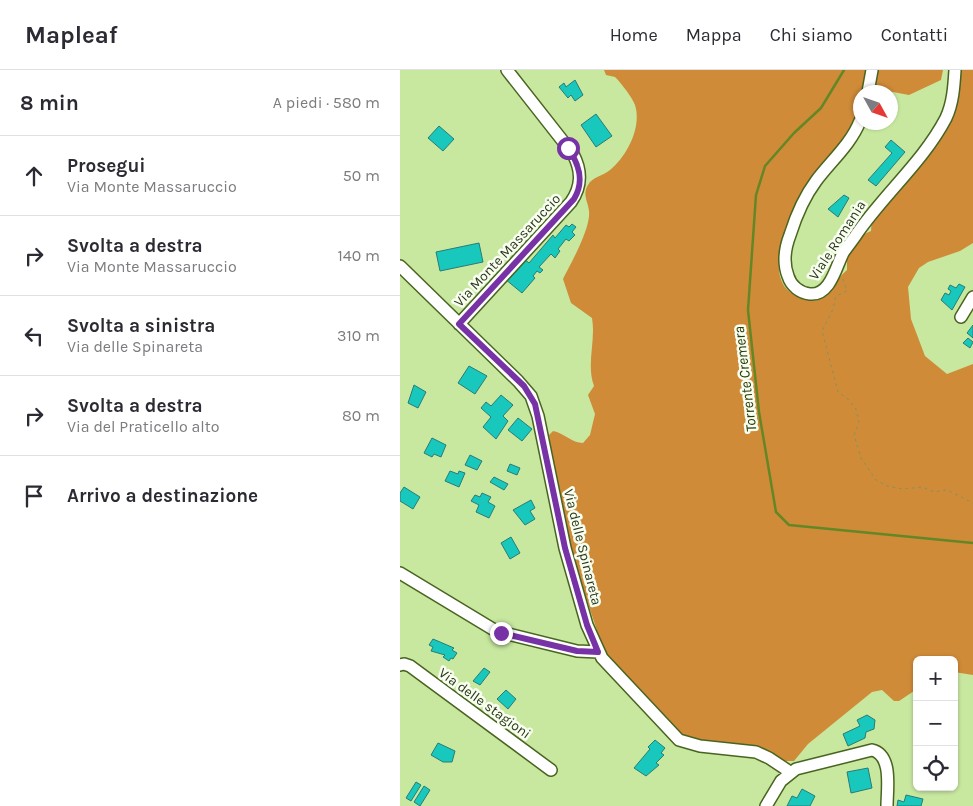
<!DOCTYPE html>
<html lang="it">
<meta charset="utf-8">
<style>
:root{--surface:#fff;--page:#f2f2f3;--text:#2b2b33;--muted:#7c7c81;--line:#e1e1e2}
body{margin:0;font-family:Karla,sans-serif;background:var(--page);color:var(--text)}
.controls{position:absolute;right:15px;bottom:15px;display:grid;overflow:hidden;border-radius:8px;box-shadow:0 1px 4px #0004}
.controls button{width:45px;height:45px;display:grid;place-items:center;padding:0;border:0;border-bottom:1px solid var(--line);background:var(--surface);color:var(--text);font:25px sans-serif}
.compass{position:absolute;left:453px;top:15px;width:45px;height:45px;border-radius:50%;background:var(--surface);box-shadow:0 1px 4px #0004;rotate:130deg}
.stop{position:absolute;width:15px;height:15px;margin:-11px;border:4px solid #7733a6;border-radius:50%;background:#fff}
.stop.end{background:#7733a6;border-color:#fff;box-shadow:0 1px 5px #0008}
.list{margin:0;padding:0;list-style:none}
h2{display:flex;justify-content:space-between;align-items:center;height:65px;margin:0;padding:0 20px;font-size:21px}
h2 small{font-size:16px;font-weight:400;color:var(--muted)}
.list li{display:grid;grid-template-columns:32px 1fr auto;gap:15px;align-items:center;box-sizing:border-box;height:80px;padding:0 20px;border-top:1px solid var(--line)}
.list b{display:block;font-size:19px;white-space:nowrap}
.list p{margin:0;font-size:16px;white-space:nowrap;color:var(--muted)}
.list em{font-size:16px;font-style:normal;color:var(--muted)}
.icon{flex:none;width:28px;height:28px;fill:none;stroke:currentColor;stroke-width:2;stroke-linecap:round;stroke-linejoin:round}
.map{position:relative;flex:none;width:573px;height:736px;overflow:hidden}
header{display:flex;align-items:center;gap:30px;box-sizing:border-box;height:70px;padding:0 25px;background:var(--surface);border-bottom:1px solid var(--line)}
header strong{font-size:24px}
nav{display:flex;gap:28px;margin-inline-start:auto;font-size:18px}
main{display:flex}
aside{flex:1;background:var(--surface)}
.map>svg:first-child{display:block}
.forest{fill:#cf8b38}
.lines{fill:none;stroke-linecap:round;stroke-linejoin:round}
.stream{stroke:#638726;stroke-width:2.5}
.building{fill:#19c8bd;stroke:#287c76}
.minor-casing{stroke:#496420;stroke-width:14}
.path{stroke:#7e9461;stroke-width:1;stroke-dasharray:2.5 4;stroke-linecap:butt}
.minor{stroke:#fff;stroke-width:11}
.route{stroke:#7733a6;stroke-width:6}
.labels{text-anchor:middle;stroke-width:5;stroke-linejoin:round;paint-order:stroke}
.street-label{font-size:14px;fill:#2c381c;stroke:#f8fef0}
.water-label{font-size:15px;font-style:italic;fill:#293b0a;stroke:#f8fef0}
</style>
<header>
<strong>Mapleaf</strong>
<nav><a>Home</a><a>Mappa</a><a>Chi siamo</a><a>Contatti</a></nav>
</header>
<main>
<aside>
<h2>8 min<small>A piedi · 580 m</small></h2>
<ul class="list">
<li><svg class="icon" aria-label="ahead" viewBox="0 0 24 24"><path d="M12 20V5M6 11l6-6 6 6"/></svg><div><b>Prosegui</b><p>Via Monte Massaruccio</p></div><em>50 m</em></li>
<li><svg class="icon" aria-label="right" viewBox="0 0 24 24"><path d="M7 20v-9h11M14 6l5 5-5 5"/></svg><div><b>Svolta a destra</b><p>Via Monte Massaruccio</p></div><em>140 m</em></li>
<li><svg class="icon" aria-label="left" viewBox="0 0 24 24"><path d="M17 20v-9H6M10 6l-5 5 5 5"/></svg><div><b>Svolta a sinistra</b><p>Via delle Spinareta</p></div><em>310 m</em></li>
<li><svg class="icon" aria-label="right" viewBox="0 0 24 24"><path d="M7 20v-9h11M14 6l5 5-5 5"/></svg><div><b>Svolta a destra</b><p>Via del Praticello alto</p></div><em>80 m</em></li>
<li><svg class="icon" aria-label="arrive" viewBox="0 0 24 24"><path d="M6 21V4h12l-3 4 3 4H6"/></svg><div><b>Arrivo a destinazione</b></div></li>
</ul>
</aside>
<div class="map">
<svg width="573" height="736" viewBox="0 0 573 736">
<rect width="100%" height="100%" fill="#c8e8a0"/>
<!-- forest -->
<path class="forest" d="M204,0h339l-2,10 -32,15 -27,-5 -2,2h-20c0,6 2,14 -1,19 -18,43 -51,76 -72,117 -8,17 -15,51 3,64 7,5 20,10 28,7 7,-4 22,-23 29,-29v-16l15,-19 9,-4 1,-15 62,-72 25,-74h14v173l-13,8 -32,11 -9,6 -11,19 3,32 14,37 22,18 26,-10v311l-19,-3v-12h-37v29l-18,12h-5l-12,-11 -10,2 -64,52 -14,17h-11l-85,-17 -20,-9 -60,-66 -15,-20 -39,-119 -15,-95 4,-4c11,2 19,12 30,12l7,-8 5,-21 -7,-19 6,-9c-8,-22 2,-45 -2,-68l-21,-15 -8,-24c8,-16 28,-51 26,-68 -1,-10 -7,-16 -1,-26 4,-8 15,-9 22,-15 17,-14 32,-43 25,-65 -3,-8 -14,-22 -20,-28l-9,-2z"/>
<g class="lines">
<!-- stream -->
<path class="stream" d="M444,0l-23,38 -27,25 -29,33 -9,29 -8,115 11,102 17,100 13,13 184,18"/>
</g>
<!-- building -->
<path class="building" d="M175,10l8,15 -8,6 -4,-6 -3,3 -9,-11 5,-4 2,4z
M196,44l16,22 -16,11 -15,-22z
M39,56l15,13 -11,12 -15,-13z
M491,70l14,12 -29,34 -8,-6 24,-27 -7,-6z
M444,125l5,3 -11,19 -10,-8z
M172,154l4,3 -4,5 3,3 -6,6 -3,-2 -8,10 2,2 -5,7 -4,-4 -12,13 4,3 -3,3 -3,-2 -4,5 2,2 -13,15 -17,-14 18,-21 6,5 24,-28 2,3 11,-13 3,2z
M79,173l4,19 -43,9 -4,-19z
M559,214l6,3 -13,23 -11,-10 4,-7 4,2 2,-4 -3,-2 2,-4 6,3z
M573,255v13l-6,-5z
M568,268l5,4 -3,6 -7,-5z
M69,296l18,10 -12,18 -17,-11z
M14,315l12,7 -8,16 -10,-5z
M101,325l12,10 -10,11 5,5 -12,18 -13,-12 8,-10 -10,-9 5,-6 5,4z
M118,348l14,11 -10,12 -14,-11z
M32,368l14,7 -5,12 -7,-3 -2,3 -8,-4z
M70,385l12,6 -5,9 -12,-5z
M110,394l10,4 -3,7 -10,-4z
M50,401l8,3 1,-3 6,2 -6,14 -14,-6z
M94,407l14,7 -4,6 -14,-8z
M4,417l16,10 -7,12 -13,-8v-8z
M82,423l9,4 -3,5 7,4 -6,12 -13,-6 3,-7 -8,-4 4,-6 5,2z
M131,430l4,8 -5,3 5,8 -10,6 -12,-15z
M111,467l9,16 -10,6 -9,-16z
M33,569l21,9 -2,2 5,3 -4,6 -2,-1 -2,3 -6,-4 2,-2 -14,-4 2,-4 -4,-2z
M84,598l6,4 -10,13 -7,-4z
M106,620l10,9 -8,10 -11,-10z
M467,645l8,5 -1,9 -8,3 -1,6 -17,8 -5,-12 17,-8 -3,-6z
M255,670l10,8 -4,5 3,2 -8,8 3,2 -13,11 -12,-8 16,-19 -2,-2z
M38,673l17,8 -3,11h-9l-12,-7z
M468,698l4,20 -21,5 -4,-21z
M16,712l5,3 -10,16 -5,-3z
M24,716l6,4 -10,16 -6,-4z
M402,719l13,7 -5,10h-23l5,-10 5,2z
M506,725l17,4 -2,7h-24l1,-6 6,2z"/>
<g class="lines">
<!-- minor casing -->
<g class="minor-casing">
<path id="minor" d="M468,22l4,-22
M460,51c-9,23 -29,40 -44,60 -12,16 -20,35 -26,54 -5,13 -7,28 -2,41 3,10 12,17 22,18 20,2 26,-27 33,-41 4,-6 9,-12 13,-18 28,-41 67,-73 90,-117 7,-15 8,-32 9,-48
M0,196l118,115 13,15 7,20 27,132 22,77 15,33 77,82 21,6 56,6 13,6 21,14
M561,247l12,-20
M59,254l112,-122c11,-16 11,-31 2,-48l-66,-84
M0,503l96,58 81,20 21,1
M0,595l4,-1 6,2 141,104
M366,736l15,-25 15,-12 76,-19c21,5 15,39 15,56"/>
</g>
<!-- path -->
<path class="path" d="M443,209l4,12 -11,5 -3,13 -11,22 16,61 10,7 8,10 3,14 -5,12 7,23 15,22 11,6 16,3 19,-2 12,5 13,-2 26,13"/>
<!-- minor -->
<use href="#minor" class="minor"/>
</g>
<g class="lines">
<!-- route -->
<path class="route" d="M101,563l76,18 21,1 -11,-27 -22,-77 -30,-144 -11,-18 -65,-62 115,-125c11,-18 5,-35 -6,-51"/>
</g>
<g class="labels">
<!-- street labels -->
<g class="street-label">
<text transform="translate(437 170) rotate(-57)" y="5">Viale Romania</text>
<text transform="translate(107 180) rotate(-47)" y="5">Via Monte Massaruccio</text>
<text transform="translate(183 477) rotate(76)" y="5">Via delle Spinareta</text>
<text transform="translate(85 633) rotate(36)" y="5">Via delle stagioni</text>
</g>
<!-- water labels -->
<g class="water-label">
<text transform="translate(345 309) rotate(-97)" y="5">Torrente Cremera</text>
</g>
</g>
</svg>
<div class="controls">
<button>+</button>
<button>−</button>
<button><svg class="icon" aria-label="locate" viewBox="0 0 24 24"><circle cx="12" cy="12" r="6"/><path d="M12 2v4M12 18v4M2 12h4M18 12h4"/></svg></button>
</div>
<svg class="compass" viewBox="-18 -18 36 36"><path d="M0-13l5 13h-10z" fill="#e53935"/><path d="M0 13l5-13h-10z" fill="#7c7c81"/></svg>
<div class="stop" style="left:168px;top:78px"></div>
<div class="stop end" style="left:101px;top:563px"></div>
</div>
</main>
